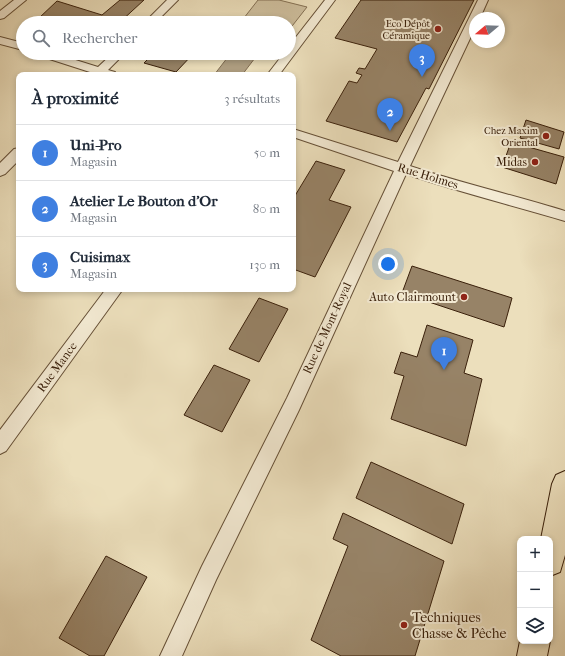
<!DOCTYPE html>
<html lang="fr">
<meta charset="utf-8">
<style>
:root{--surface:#fff;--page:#f2f2f3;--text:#1f2937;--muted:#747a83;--line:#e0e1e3;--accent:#111827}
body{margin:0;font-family:"IM FELL French Canon",serif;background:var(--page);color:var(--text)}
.controls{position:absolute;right:12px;bottom:12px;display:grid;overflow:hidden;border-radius:8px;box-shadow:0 2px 6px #0003}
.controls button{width:36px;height:36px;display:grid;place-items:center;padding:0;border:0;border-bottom:1px solid var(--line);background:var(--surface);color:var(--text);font:20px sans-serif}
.compass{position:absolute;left:469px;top:12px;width:36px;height:36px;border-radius:50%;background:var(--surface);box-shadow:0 2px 6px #0003;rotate:251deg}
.you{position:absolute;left:388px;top:264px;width:14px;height:14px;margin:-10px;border:3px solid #fff;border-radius:50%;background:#1a73e8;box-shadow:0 0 0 6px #1a73e833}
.badge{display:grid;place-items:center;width:26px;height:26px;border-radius:50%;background:var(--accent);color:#fff;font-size:13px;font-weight:700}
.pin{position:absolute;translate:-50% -33px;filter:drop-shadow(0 1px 2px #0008)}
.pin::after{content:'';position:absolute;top:21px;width:14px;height:12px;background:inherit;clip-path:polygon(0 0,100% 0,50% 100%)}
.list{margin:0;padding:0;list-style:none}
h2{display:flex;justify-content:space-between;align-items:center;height:52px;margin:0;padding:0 16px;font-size:17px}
h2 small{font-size:13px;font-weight:400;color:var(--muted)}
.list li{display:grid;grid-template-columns:26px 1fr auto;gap:12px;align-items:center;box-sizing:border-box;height:56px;padding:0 16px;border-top:1px solid var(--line)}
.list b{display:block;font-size:15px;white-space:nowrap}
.list p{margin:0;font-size:13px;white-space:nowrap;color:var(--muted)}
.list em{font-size:13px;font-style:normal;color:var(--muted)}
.icon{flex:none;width:22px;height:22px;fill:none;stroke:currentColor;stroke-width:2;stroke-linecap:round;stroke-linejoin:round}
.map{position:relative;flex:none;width:565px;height:656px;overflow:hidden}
.search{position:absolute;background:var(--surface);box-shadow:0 2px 6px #0003;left:16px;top:16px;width:280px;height:44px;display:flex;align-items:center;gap:10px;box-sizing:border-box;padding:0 14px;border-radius:22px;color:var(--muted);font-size:15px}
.panel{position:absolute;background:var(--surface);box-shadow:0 2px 6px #0003;left:16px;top:72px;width:280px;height:220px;border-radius:8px}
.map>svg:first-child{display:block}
.green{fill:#cebf9e;stroke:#847054}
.water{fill:#af9e80;stroke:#806c51}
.building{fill:#978367;stroke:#3a200b}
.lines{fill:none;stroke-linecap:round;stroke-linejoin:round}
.street-casing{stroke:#665037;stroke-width:2}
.primary-casing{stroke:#3a200b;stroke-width:2}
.street{fill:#f3ead3;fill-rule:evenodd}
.primary{fill:#ecdfbc;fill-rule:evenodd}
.poi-dot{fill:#8f2418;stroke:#f3ead3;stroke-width:1.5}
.labels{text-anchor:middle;stroke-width:4;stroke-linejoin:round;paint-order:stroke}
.far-poi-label{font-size:10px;fill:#3a200b;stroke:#f3ead3;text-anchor:end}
.poi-label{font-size:12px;fill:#3a200b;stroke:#f3ead3;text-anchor:end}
.street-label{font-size:12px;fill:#3a200b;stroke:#f3ead3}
.near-poi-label{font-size:14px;fill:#3a200b;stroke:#f3ead3;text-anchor:start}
</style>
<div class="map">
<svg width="565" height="656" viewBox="0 0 565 656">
<rect width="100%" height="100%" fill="#ecdfbc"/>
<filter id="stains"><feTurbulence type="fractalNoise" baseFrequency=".005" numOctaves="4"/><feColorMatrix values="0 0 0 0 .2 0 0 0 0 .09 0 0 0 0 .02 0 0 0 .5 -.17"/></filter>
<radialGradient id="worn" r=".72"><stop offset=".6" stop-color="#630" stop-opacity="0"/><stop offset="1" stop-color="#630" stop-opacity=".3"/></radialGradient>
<!-- green -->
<path class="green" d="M258,0h21l28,7 -18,23v-7h-49z"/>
<!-- water -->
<path class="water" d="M231,53l27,1 -16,21h-28z"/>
<!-- building -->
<path class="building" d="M120,0h24l-25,23h-63l-17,-5 18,-17 45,14z
M361,0h113l-45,89 -3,-1 -29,54 -71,-21 23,-40 8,2 5,-8 -6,-2 3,-5 6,1 12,-20 -42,-11z
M154,53h40l-18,19 -32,-9z
M526,120l38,12 -5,17 -39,-11z
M511,142l53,15 -8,27 -54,-17z
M316,161l29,9 -16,30 22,7 -36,70 -22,-8v-70z
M412,266l100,32 -8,29 -102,-34z
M259,298l29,11 -29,53 -30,-13z
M427,325l46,15 -9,33 18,6 -16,67 -75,-27 13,-43 -10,-3 7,-21 16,5z
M214,365l36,15 -28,52 -38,-17z
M371,462l93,42 -12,40 -96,-46z
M343,513l101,48 -29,95h-74l-30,-16 37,-94 -15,-7z
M106,556l41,21 -43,79h-14l-31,-18z"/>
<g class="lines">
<!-- street casing -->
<g class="street-casing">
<path id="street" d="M14,0h12l-22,18 -4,1v-8z
M167,0h11l-23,23h-11z
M325,0h10l-56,75h-12l17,-22h5v-7z
M478,0h10l-8,18h-5v10l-65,138c51,17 103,29 155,45v10c-53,-16 -107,-29 -159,-47l-107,236 -83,170 -34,76h-22l42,-90 85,-168 107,-227 -101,-34v-8l105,33z
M0,37l23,6v7l-23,-6z
M35,53h18l45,14 15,-14h12l-17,17 7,2 2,3h-26l2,-2 -56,-18z
M19,148v12l-14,14 -5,2v-13l14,-14z
M106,289h17l-117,162 -6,3v-24z"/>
</g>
<!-- primary casing -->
<g class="primary-casing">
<path id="primary" d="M565,471v84l-5,17 -10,4v-37h-9l11,-55 4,-9z
M520,641h30l-3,15h-30z"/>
</g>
<!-- street -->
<use href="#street" class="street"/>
<!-- primary -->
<use href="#primary" class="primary"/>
</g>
<!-- markers -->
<g class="poi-dot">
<circle cx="438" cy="29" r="4"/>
<circle cx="546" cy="136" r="4"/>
<circle cx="535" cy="162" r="4"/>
<circle cx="464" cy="297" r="4"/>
<circle cx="404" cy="625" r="4"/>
</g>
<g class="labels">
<!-- far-poi labels -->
<g class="far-poi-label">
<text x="430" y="27">Eco Dépôt<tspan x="430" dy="12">Céramique</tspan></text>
<text x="538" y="134">Chez Maxim<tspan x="538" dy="12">Oriental</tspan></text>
</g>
<!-- poi labels -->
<g class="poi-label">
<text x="527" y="166">Midas</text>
<text x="456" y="301">Auto Clairmount</text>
</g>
<!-- street labels -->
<g class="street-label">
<text transform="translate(428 176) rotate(17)" y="4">Rue Holmes</text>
<text transform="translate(327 328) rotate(-65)" y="4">Rue de Mont-Royal</text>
<text transform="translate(57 367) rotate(-54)" y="4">Rue Mance</text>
</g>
<!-- near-poi labels -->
<g class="near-poi-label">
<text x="412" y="622">Techniques<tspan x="412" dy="16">Chasse &amp; Pêche</tspan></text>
</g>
</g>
<rect width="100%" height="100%" filter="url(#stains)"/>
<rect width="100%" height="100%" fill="url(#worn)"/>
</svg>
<div class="controls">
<button>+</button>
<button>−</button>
<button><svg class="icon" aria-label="layers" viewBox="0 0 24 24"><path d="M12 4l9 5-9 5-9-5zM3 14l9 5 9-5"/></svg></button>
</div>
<svg class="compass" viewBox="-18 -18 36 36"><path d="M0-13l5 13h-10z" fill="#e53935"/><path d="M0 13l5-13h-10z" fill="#747a83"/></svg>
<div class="you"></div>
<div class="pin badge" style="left:444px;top:370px;background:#3f7fe0">1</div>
<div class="pin badge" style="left:390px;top:131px;background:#3f7fe0">2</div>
<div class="pin badge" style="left:422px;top:77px;background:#3f7fe0">3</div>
<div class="search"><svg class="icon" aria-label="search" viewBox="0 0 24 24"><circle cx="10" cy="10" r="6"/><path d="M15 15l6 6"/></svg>Rechercher</div>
<section class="panel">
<h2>À proximité<small>3 résultats</small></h2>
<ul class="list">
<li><span class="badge" style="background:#3f7fe0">1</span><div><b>Uni-Pro</b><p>Magasin</p></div><em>50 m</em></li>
<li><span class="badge" style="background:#3f7fe0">2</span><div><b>Atelier Le Bouton d'Or</b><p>Magasin</p></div><em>80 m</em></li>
<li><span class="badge" style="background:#3f7fe0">3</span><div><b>Cuisimax</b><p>Magasin</p></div><em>130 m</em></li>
</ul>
</section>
</div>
